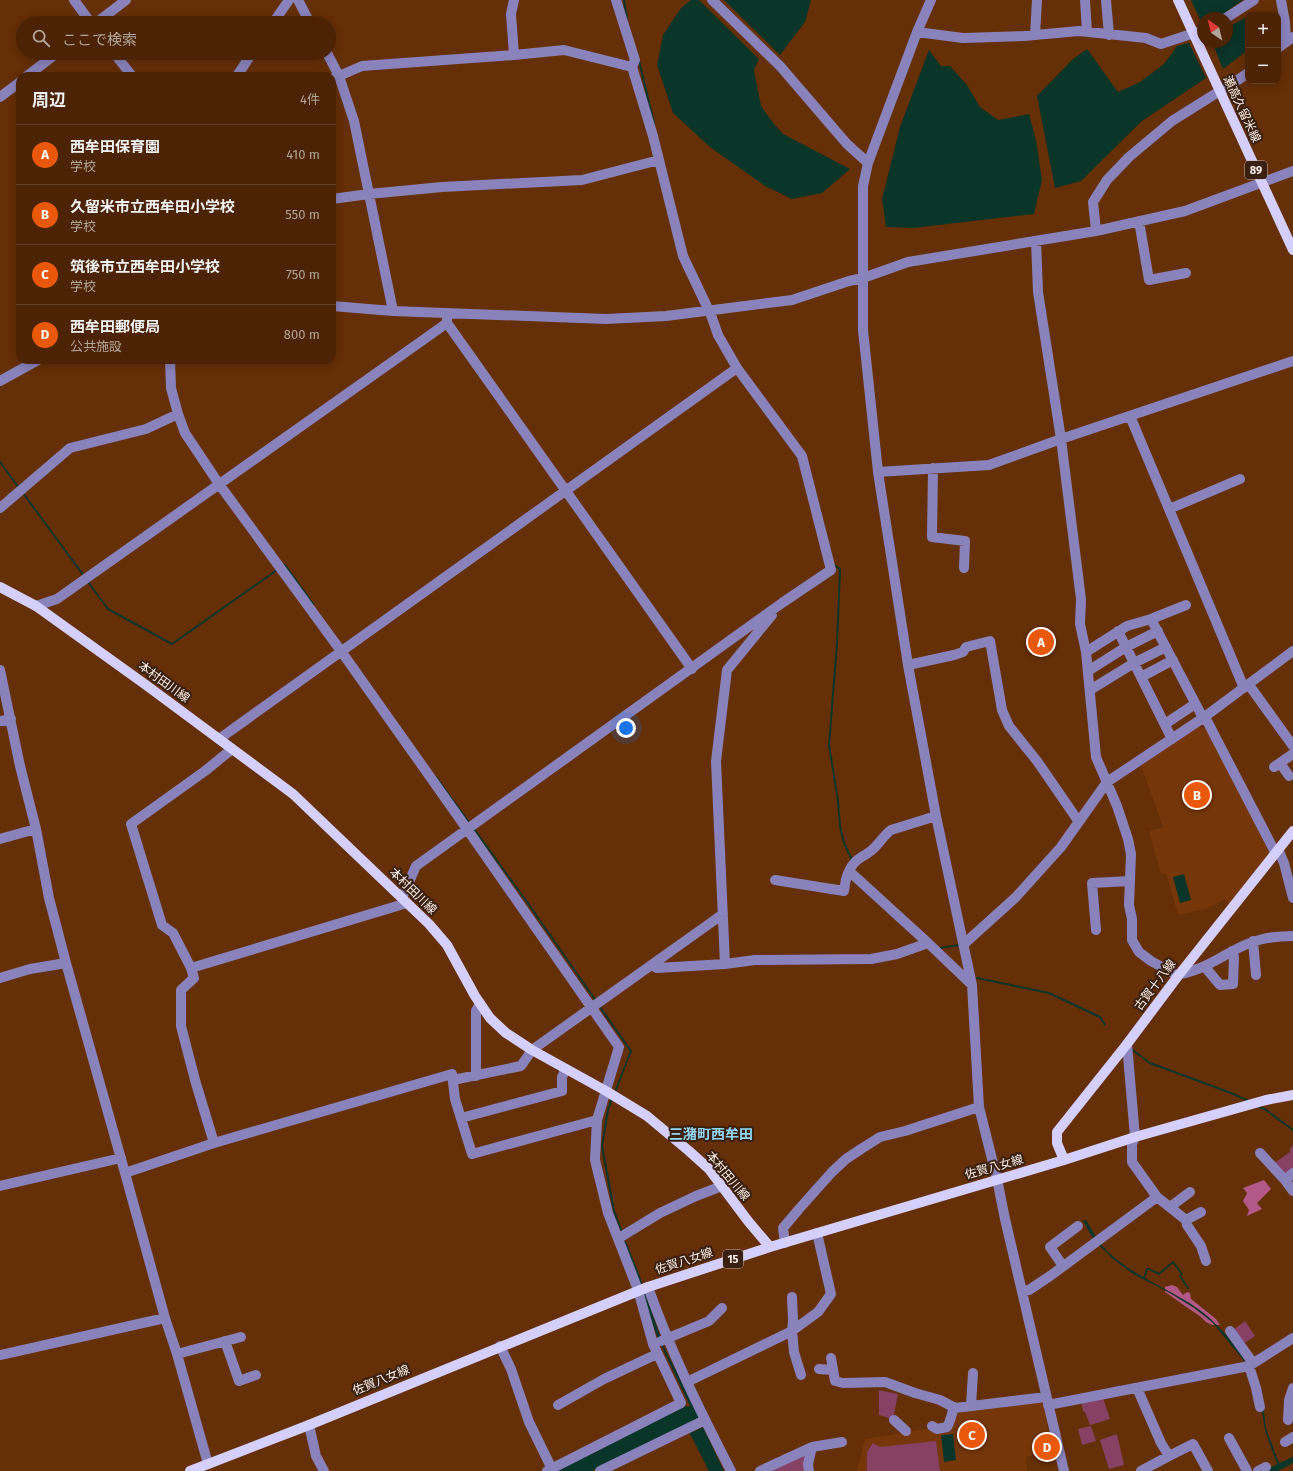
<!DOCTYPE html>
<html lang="ja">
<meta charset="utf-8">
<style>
:root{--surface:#4c2305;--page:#562f13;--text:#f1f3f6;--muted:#b2a49a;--line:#634027;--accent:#ea580c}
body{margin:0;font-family:"Fira Sans","Noto Sans JP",sans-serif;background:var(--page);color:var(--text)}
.controls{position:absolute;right:12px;top:12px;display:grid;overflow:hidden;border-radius:8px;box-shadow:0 2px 10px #0003}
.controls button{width:36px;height:36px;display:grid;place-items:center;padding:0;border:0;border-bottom:1px solid var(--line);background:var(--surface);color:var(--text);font:20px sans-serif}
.compass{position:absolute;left:1197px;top:12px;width:36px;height:36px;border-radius:50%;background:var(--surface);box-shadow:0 2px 10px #0003;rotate:325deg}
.you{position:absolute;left:626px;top:728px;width:14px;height:14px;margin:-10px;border:3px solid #fff;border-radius:50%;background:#1a73e8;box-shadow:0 0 0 6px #1a73e833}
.badge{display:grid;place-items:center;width:26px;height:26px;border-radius:50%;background:var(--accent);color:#fff;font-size:13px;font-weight:700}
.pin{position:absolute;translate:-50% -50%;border:2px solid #fff;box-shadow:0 1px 4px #0006}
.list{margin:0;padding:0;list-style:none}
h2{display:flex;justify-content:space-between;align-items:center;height:52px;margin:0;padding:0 16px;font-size:17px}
h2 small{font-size:13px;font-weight:400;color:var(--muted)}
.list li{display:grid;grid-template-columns:26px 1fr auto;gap:12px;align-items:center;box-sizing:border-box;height:60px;padding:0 16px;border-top:1px solid var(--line)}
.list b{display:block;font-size:15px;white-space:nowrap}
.list p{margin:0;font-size:13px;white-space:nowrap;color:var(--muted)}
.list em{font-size:13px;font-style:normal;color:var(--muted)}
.icon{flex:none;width:22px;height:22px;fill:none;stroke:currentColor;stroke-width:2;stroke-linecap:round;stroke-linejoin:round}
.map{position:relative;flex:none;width:1293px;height:1471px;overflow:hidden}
.search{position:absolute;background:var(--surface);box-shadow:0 2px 10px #0003;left:16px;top:16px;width:320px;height:44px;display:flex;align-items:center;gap:10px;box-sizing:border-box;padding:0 14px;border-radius:22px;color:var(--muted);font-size:15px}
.panel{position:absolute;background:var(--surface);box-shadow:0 2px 10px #0003;left:16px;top:72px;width:320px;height:292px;border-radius:12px}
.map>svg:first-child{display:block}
.built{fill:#753609}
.green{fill:#864164}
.forest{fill:#b35987}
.water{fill:#0a3529}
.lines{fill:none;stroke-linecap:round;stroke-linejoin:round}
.stream{stroke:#0a3529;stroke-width:2}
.minor{stroke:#8a82bb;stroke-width:10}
.major{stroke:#d4cffd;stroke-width:10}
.labels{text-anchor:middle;stroke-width:4;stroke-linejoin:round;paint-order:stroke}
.shield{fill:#392011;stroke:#c3b2a8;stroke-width:1}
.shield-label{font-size:11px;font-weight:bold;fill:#fef0e8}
.street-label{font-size:12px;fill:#fef0e8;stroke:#392011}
.quarter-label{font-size:14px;font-weight:bold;fill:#94d6f6;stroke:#392011}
</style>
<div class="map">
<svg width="1293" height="1471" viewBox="0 0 1293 1471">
<rect width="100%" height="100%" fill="#652f07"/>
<!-- built -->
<path class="built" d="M1199,727l8,2 65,123 -42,55 -5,-8 -20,10 -27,6 -12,-42 -5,1 -12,-43 14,-4 -23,-64z
M1044,1401l4,21 -1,4 5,12 -13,4 1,11 -14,4 1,14h-170l8,-32 68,-11 17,2 3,-3 2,-10 2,-3 7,-3z"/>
<!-- green -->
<path class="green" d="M1293,1145v24l-8,8 -14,-16 2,-1 3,2 14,-10v-3z
M1245,1321l10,15 -12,8 -10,-14z
M879,1390l19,4 -5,25 -14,-4z
M1103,1398l7,21 -20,6 -5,-13 -2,-1 -2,-10z
M1091,1426l5,15 -14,4 -4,-16z
M1117,1434l7,31 -15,4 -9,-29z
M936,1441l4,30h-73v-19l6,-9 7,4z
M805,1452l2,19h-41z"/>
<!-- forest -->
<path class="forest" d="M1264,1180l7,9 -14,14 5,6 -15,7 2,-6 -6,-9 4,-8 -4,-5z
M1172,1285l5,2 6,8 4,-3 3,1 1,6 25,20 4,6h-8l-6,-3 -5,-5 -36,-25v-5z"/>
<!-- water -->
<path class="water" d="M691,0h8l60,59 -5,11 7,36 13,18 9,10 67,35 -28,24 -30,6 -27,-13 -55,-39 -37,-34 -16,-48 6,-30 18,-27z
M724,0h87l-6,22 -25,33z
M1191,0h52l-26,18h-14v8z
M1248,16v34l-25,19 -11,-27h15v-14z
M1189,43l17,35 -64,43 -61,60 -26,7 -18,-92 35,-36 15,-11 31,43 22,-10 24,-18 13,-18z
M929,50l12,16h9l17,19 13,22 18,13 31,-6 7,26 6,40 -8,34 -121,14 -27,-1 -4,-28 18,-72z
M1184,874l7,26 -11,3 -7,-26z
M1086,1220c5,8 9,16 14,23 26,31 65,43 97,65 20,14 35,33 50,53l-2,1 -33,-40 -18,-14 -26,-16 -35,-18 -20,-15 -19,-19 -11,-19z
M623,1241h3l13,33 24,71 37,73 -108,53h-35l2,-3 126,-62 3,1 2,-1 -32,-67 -19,-56z
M1260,1398l3,6 3,24 13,35 14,-6v6l-15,8h-13l12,-7 -12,-33z
M703,1427l21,44h-15l-19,-37 2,-3 1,1z
M953,1434l3,26 -12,2 -3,-27z"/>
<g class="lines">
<!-- stream -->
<path class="stream" d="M624,0l3,19
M639,61l15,62
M0,462l19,26
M23,493l61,83
M834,565l6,4 -3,75 -8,101 9,56 2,25 4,17 8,17
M282,566l3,-1 28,39
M88,582l20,27 64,35 105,-74
M436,777l34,47
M474,829l53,73 69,99
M940,948l19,-3
M977,978l72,15 51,24 5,8
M600,1007l31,44 -16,41
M1131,1049l19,14 81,30 18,8
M612,1098l-4,12 -6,36 12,65 8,21
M1258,1106l8,4 27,20
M1144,1278l3,-9h2l10,5 14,-12 9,12 -2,2 8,12"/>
<!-- minor -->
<path class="minor" d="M74,0l17,23
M298,0l12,23
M712,0l68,66 67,78 21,19
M931,0l-14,32 -49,131 -5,23v144l15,142 30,193 28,151 36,169 7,122 18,72 8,40 59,252
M1085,0l2,32
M1106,0l3,35
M1281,0l4,22 1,19
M1226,18l28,-18
M96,23l30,-23
M273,23l16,-23
M917,32l46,6 61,-2 55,-5 67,7 15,6 42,-14
M1035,35l2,-35
M1278,48l15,-11
M114,53l18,23
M327,53l12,23 15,45 39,190
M514,55l-3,-41 3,-14
M27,76l30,-23
M237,76l15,-23
M332,79l30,-13 152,-11 50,-5 68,17
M1223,90l25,-17
M0,97l20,-15
M332,199l37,-5 73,-7 140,-7 77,-20
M1139,221l10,59 37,-7
M1096,231l-3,-29 14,-22 22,-23 43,-36 43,-27
M1036,241l2,51 23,147 20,160 -1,25 6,28 10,105 21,49 11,33 3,15 -2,51 3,14v21l7,12 12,9 27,15
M332,306l61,5 213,8 60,-3 126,-16 57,-19 14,-3 45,-16 188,-31 89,-20 108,-40
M447,318v5l245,346
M170,360l1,28 7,26 7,19 34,51 122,167 126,178 152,218 -22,73 -2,40 13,53 30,77 15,54 28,59 -134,68
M0,381l38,-21
M1130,416l114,272
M933,468l-1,69 33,4 -1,27
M878,472l111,-7 72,-26 232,-78
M0,508l70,-60 76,-19 32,-15
M1169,509l71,-30
M36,606l21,-7 390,-276
M1151,619l52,99
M1118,631l54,108
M1086,652l41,-26 24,-7 35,-14
M908,665l46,-10 9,-3 3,-5 24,-6 12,69 7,16 28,35 42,61
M0,670l20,96 16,63 13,69 17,65 59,210 40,145 12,36 31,110
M1088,671l38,-24 32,-16
M1141,677l32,-17
M1249,685l44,61
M1090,690l44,-27 32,-16
M1205,717l70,135
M0,721l11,-2
M1165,724l30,-20
M219,739l518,-371
M1280,763l9,13
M1274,767l19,-13
M0,839l36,-10
M1278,849l6,14 9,35
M849,871l79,72
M775,880l69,11c1,-10 3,-21 11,-29 5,-5 13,-8 18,-13 7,-6 11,-14 18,-19l45,-14
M402,898l14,-32 366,-263 49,-33 -29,-114 -65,-88 -19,-33 -7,-20 -28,-59 -30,-120 -21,-69 3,-7 -19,-60
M1096,930l-4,-47 38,-2
M1253,941l3,34
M964,944l52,-47 45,-50 46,-65 96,-64 90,-67
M725,964l-9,-203 11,-91 45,-55
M651,965l6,3 68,-4 30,-4 116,-1 26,-5 31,-11 44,42
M1205,967l15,18 13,-1 1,-27 -2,-6
M191,968l216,-65
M1180,974c19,-3 34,-13 51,-22 21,-12 38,-16 62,-16
M0,978l30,-9 36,-6
M1127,1044l8,93 -3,7v18l25,35 29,23 15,-8
M476,1076v-65l4,-8
M453,1080l68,-14 11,-16 191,-136
M461,1118l101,-27v-14l4,-8
M214,1143l-19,-63 -14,-54v-36l13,-12 -3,-10 -18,-35 -11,-8 -31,-101 74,-53 27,-22
M1260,1153l25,27 8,11
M125,1173l89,-30 238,-69 3,25 17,55 125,-34
M1285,1180l8,-7
M0,1186l121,-28
M1170,1207l20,-15
M1186,1220l1,5 14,21 5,15
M619,1238l41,-25 36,-17 26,-10
M785,1243l-2,-15 16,-19 33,-37 14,-13 15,-10 19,-12 25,-6 74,-24
M1063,1266l-13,-19 28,-21
M648,1287c22,63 52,124 83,184
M1023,1291l6,-1 21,-14 107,-79
M792,1297l1,24 -1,10 2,21 7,23
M1230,1331l23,32
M225,1341l14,40 17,-6
M661,1341l48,-20 13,-13
M500,1346l11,23 18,53 23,47
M177,1354l64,-17
M0,1355l165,-37
M831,1358l4,23 8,2 42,-1 30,11 25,7 15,8 91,-11
M1249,1366l7,22 4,19
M819,1369l13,1
M687,1382l105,-51 26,-19 13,-18 -14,-61
M1137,1388l24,55 8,13 24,-12 15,27
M558,1405l46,-26 53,-25
M1048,1405l201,-39 44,-28
M971,1406l2,-33
M894,1420l12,11
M1288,1420l1,-20 4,-12
M309,1425l7,31 8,15
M932,1426l5,3 10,-2c3,-4 5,-14 7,-20
M1229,1438l18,33
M1285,1442l8,-5
M600,1471l105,-51
M760,1471l52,-24 30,-5
M809,1471l-1,-7 4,-17
M1141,1471l28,-15
M1258,1471l8,-4"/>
<!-- major -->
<path class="major" d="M1178,0l115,250
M0,587l36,19 110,79 147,109 136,130 18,21 28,51 15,22 16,15 26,17 74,41 41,25 42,35 20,18 39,52 22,26
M1064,1160l-7,-17v-11l70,-88 51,-68 115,-145
M190,1471l119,-46 339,-138 122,-40 294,-87 71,-23 131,-37 27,-5"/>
</g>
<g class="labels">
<!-- shield labels -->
<g class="shield">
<rect x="1245" y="161" width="22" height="18" rx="3"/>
<rect x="723" y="1250" width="20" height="18" rx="3"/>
</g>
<g class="shield-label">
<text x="1256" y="174">89</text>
<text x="733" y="1263">15</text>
</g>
<!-- street labels -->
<g class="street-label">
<text transform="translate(1242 109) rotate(65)" y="4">瀬高久留米線</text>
<text transform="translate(164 682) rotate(36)" y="4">本村田川線</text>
<text transform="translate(413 891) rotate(44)" y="4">本村田川線</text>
<text transform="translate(1155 985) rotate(-53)" y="4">古賀十八線</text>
<text transform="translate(994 1167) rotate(-16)" y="4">佐賀八女線</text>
<text transform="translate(728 1176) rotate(50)" y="4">本村田川線</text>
<text transform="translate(684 1261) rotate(-18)" y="4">佐賀八女線</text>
<text transform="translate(381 1380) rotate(-22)" y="4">佐賀八女線</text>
</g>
<!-- quarter labels -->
<g class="quarter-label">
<text x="711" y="1139">三潴町西牟田</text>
</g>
</g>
</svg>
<div class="controls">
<button>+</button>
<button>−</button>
</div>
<svg class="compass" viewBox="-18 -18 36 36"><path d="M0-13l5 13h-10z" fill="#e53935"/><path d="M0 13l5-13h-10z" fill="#b2a49a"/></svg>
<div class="you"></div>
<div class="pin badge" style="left:1041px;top:642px">A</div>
<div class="pin badge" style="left:1197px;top:795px">B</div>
<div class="pin badge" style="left:972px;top:1435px">C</div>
<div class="pin badge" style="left:1047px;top:1447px">D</div>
<div class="search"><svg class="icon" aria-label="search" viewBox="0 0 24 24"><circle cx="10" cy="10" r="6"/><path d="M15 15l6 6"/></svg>ここで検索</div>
<section class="panel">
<h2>周辺<small>4件</small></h2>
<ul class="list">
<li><span class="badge">A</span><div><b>西牟田保育園</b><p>学校</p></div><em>410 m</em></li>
<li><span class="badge">B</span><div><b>久留米市立西牟田小学校</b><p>学校</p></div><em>550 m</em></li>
<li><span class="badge">C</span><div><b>筑後市立西牟田小学校</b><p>学校</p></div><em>750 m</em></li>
<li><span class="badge">D</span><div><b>西牟田郵便局</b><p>公共施設</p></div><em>800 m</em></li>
</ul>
</section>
</div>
